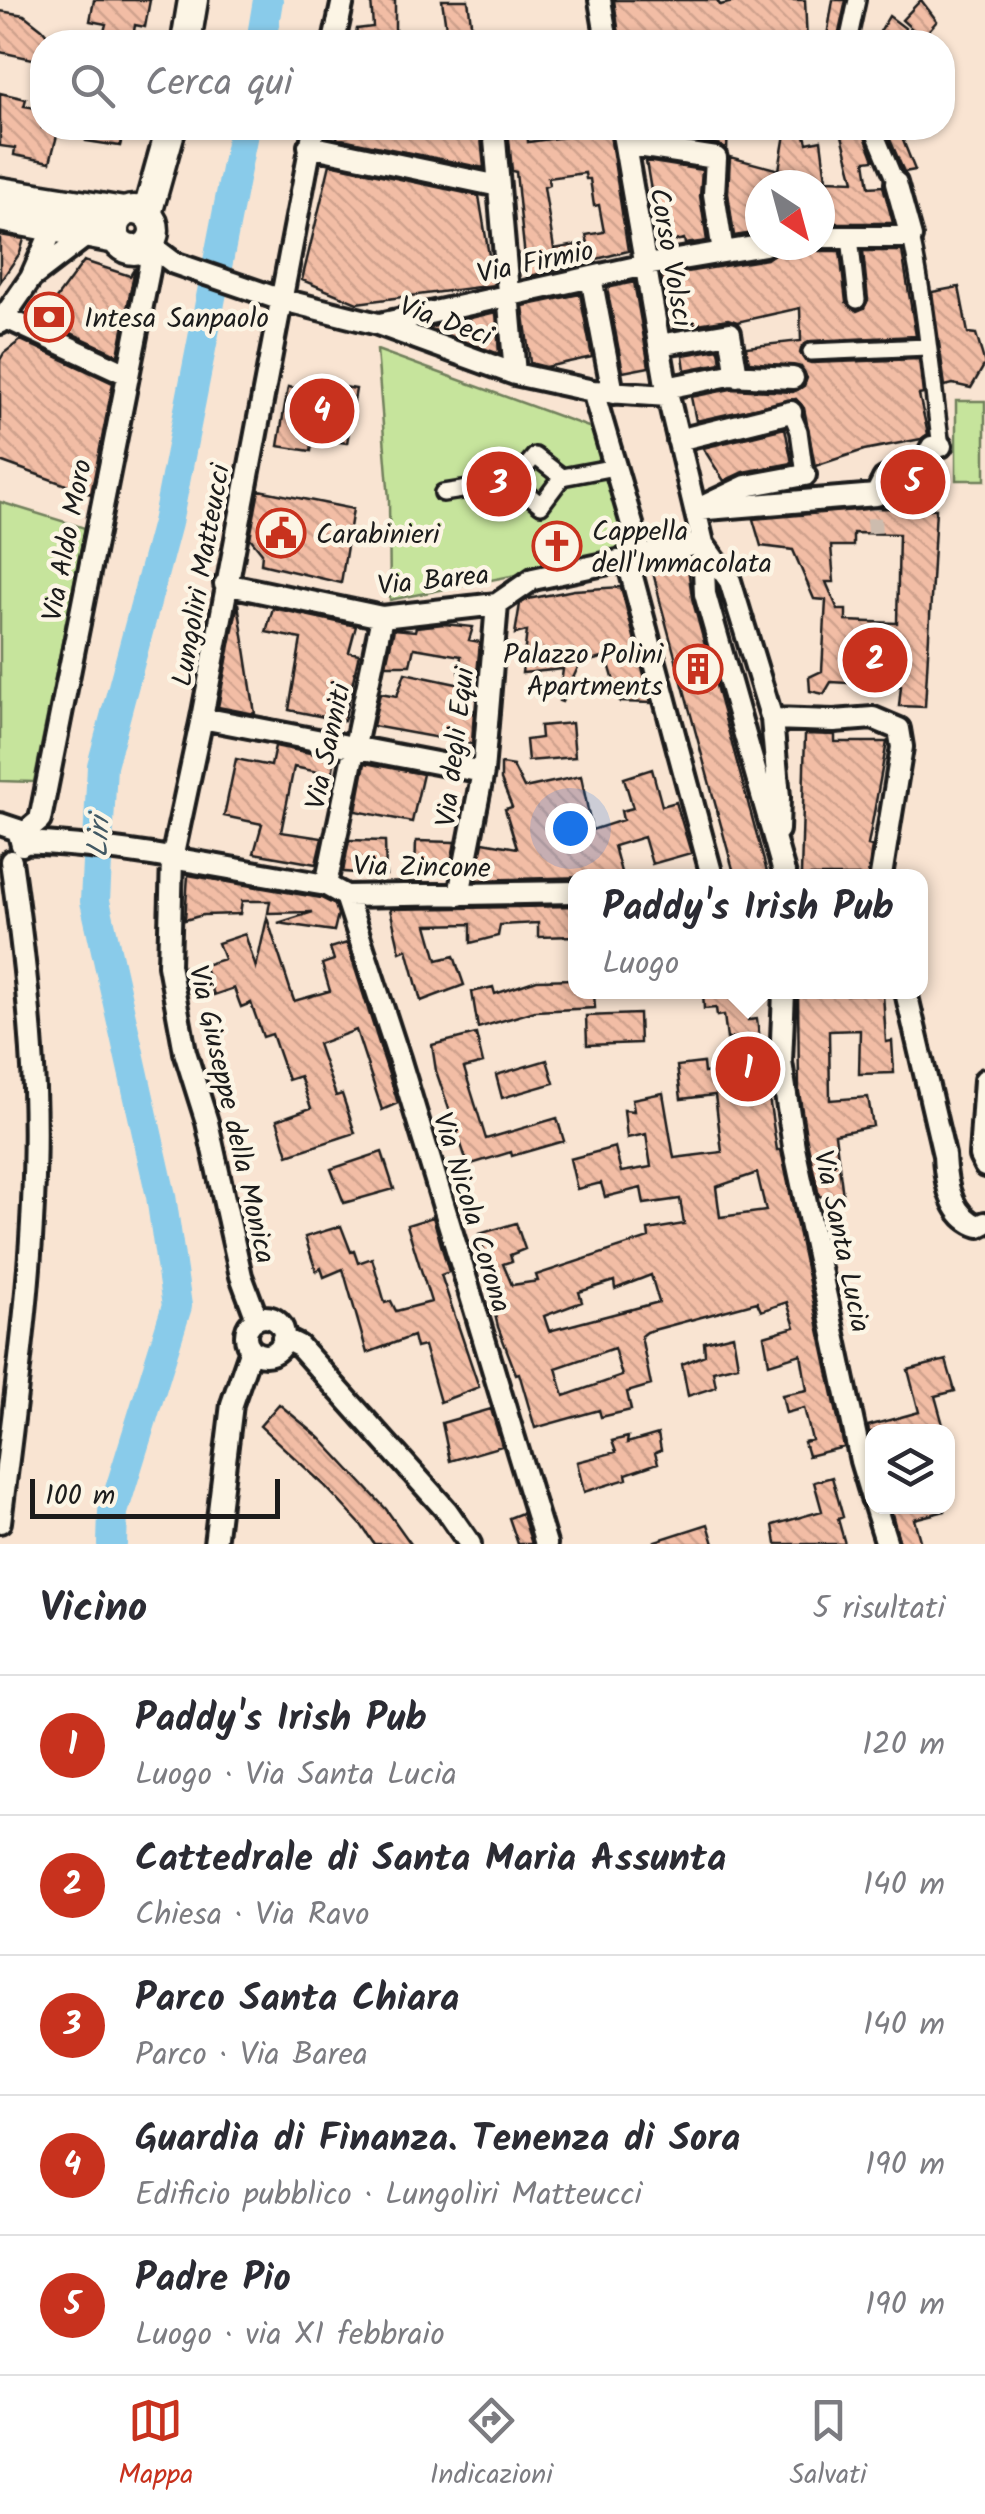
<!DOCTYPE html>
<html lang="it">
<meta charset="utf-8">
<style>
:root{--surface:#fff;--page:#f7f7f7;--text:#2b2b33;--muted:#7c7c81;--line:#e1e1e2;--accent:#c8321e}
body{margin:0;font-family:Kalam,sans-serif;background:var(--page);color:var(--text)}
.controls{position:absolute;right:30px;bottom:30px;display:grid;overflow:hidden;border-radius:20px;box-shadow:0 2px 8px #0004}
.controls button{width:90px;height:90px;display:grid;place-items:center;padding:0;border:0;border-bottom:2px solid var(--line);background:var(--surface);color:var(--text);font:50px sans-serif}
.compass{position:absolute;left:745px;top:170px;width:90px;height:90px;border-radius:50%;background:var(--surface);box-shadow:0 2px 8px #0004;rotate:144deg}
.scale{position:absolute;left:30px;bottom:25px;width:250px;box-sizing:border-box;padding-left:10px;border:5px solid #1c1c1c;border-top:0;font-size:28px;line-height:35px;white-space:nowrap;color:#1c1c1c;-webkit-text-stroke:8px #fcf5e5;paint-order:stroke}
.you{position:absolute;left:570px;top:828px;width:35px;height:35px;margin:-25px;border:8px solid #fff;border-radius:50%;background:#1a73e8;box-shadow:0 0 0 15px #1a73e833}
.badge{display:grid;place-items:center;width:65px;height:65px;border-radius:50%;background:var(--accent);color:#fff;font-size:32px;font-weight:700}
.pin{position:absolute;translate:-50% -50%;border:5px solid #fff;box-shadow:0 2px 10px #0006}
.popup{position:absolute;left:568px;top:869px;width:360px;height:130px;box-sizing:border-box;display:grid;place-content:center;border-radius:20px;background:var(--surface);filter:drop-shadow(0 2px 8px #0005);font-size:32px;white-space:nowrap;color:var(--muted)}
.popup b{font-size:38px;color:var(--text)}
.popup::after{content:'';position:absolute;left:50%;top:100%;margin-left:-20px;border:20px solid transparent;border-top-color:var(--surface)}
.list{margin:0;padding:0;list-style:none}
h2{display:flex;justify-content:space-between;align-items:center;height:130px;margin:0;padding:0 40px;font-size:42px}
h2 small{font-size:32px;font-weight:400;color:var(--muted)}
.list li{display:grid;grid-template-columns:65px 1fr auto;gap:30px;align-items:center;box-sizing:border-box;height:140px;padding:0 40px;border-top:2px solid var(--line)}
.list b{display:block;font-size:38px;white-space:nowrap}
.list p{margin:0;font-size:32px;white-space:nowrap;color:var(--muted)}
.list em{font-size:32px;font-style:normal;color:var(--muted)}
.icon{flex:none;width:55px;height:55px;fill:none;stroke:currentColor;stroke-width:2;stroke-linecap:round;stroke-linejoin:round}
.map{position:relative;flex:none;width:985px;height:1544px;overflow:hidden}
.search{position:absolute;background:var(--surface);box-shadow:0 2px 8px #0004;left:30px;right:30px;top:30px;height:110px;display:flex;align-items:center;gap:25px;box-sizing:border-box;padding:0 35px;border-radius:40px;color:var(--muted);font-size:38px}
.sheet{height:830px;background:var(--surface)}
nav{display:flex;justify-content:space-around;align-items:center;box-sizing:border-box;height:140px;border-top:2px solid var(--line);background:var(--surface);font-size:28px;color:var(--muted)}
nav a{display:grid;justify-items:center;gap:5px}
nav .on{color:var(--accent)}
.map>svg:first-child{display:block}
.park{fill:#c6e49c;stroke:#71805c;stroke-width:2.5}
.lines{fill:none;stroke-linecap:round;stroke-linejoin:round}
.river{stroke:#89cbea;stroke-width:30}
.building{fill:url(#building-back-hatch);stroke:#1c1c1c;stroke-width:2.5;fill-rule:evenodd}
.pedestrian-tunnel{stroke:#cdbcae;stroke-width:15;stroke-dasharray:15 8;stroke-linecap:butt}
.pedestrian-casing{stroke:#1c1c1c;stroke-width:22}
.minor-casing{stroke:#1c1c1c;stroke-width:28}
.secondary-casing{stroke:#1c1c1c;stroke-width:35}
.pedestrian{stroke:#fcf5e5;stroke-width:15}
.minor{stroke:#fcf5e5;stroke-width:20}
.secondary{stroke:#fcf5e5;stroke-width:28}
.labels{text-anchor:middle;stroke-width:9;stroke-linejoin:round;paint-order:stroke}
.street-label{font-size:28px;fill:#1c1c1c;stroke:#fcf5e5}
.poi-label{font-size:28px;fill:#1c1c1c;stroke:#fcf5e5;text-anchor:start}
.water-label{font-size:30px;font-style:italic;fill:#425964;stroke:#fcf5e5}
</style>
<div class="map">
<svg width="985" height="1544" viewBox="0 0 985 1544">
<defs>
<pattern id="building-back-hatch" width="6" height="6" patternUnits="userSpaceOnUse" patternTransform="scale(2.5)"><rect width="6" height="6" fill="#f2bda5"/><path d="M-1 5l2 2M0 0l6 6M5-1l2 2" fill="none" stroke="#cfa28d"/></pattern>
</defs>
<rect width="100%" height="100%" fill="#f9e4d2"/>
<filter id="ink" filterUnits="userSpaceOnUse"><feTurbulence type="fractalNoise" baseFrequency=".01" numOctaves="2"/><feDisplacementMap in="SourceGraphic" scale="20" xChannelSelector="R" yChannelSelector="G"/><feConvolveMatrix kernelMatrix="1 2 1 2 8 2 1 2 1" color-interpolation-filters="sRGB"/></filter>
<g filter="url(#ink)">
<!-- park -->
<path class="park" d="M377,350l217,79 30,111 -12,16 -222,44 -1,-100z
M956,401h29v79h-29z
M0,502l85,26 -51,254 -34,-1z"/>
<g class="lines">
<!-- river -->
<path class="river" d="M261,42l7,-42
M112,1544l1,-32 64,-206 -16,-110 -66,-295 7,-135 65,-243 77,-395"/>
</g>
<!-- building -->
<path class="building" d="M94,0h56l-5,27 -10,-2 -2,13 -29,-6 2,-8 -16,-3z
M371,0h24v42h-41l3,-13 16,-2z
M442,0h26l5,38 -25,4z
M614,0h103l3,5 22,-5h63l2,42h-187z
M833,0h13l-9,42h-11z
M921,0l16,21 -15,17 -20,-18z
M0,11l24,4 18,14 11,13h-11v19l-42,-9z
M889,16l16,12 -7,14h-24z
M0,93l26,6 -2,7 18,3v19h17l-9,34 -36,-7 1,-7 -15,-2z
M89,128h36l-5,18 -34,-5z
M339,128h141l4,40 -147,-30z
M508,128h19l1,14 51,-7 -1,-7h31l19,123 -101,26 -11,-105 -4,-1zM585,173l1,6h4l4,27 5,-1 5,27 -18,3 2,8 -34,6 -10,-62 5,-2 -1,-7z
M640,128h88l-1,22 -9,-6 -77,-12z
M786,128h17l4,15 14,-3 5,40 28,1 -14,-53h22l12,32 -9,1 4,26 14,-1 10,37h-73v-38h-60v47l-26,4 -6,-43 2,-36 49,13z
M885,128h13l17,42 -11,2z
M646,161l56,9 -2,26 7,45 -22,3 -1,-5 -24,5z
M330,164l149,32 15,89 -137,18 -55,-23z
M0,235l24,4 -4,14 -20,29z
M809,245l10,6h21l6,51 11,9 7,-3 4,-8 -5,-49h39l14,85 -105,5 -9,5 -2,7 5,8 6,2 108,-4 4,35 -4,1 9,39 -7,5 -57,11 -49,16 -11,-58 -8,-9 -100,22 -5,-24 40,-8 62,3 11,-6 3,-8 -6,-11 -52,-5 -3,-15 55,-6 -1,-33 -63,14 -9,-3 -54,9 -13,-52 106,-17 11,-10z
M84,261l46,15 5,-8 -17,87 -77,-36z
M634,282l15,85 -26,5 -16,-84z
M959,287l9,46 8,1 9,30 -14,24 -18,-4 -8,2 -13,-94z
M580,294l12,63 -46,10 -16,-4 -7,-57z
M496,312l3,42 -71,-26z
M21,340l92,43 -22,111 -91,-33v-101l4,-7z
M719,349l2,14 -36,7 -2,-15z
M338,386l18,3 -9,54 -34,-5 -2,13 -33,-5 10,-59 49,8z
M785,428l7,35 -49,9 -19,9 -21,-33z
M259,490l94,19 -12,74 -80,-19 1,-11 -12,-15z
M878,508l58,1 -11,198 -26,-1 2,-20 -70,-4 -7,12 -14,-3 -1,-14 13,-6 4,-71 -12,-1 -21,-49 -32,-4 -8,-27zM853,533l46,1 -2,89 -51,-2v-11h-8l-12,-28h8l-3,-36h22z
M687,560l5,38 75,274 -33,1 -73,-268 -9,-37z
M621,587l30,116 -31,-1 -13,-45 -27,6 -18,39 -3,-1 4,-32 -41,4 5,-42 -12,3 5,-30 8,-5 46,-9z
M238,603l17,111 -37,-7z
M273,608l83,18 -7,26 10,2 -15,67 -55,-11 12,-71 -35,-7z
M444,624l29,3 -4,13 11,2 -3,32 -18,-1 2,-17 -47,-8 -4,17h-24l8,-36 21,2 1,-4z
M405,673l56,12 -6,23 19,2 -2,34 -99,-18 7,-33 17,3z
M572,723l3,34 -47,4 -2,-21 15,-2 -1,-12z
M805,734l30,1v7h52l-19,103 4,1 -4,30h-67z
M275,746l60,12 -3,17 -38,-8 -13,65 41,6 -6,26 -62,-11 8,-29 -38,-8 12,-57 35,7z
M365,763l58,11 -11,48 -56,-11z
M501,764l12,2 11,22 57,-12 11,54 31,-10 -2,-9 12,-3 -9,-30 28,-9 10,37 14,-4 15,51 -39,11 -8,-27 -30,9 8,30 -146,4 7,-38 34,6 -12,-39 7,-2 -11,-27z
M349,840l36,1 1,34 -43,-3z
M416,841l39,1 -6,31 -34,1z
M188,875l133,23 14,7 3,9 -4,17 -56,-8 35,-11 -45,1 2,-12h-28l-2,13 -37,1 -18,5z
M576,906v30l-38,1v-14l-38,2 -2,11 -27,7v-19l-44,1 10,35 17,-4 10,29 -43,16 -14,-52 -7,3 -10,-43z
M267,918l27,83 36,-10 -8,-27 12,-4 -4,-12 17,-5 51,160 -16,7 -26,-80 -38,14 18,52 6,-2 13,39 -67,22 -11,-35 34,-12 -11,-32 -12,4 -16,-46 -9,3 -12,-34 -10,4 -7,-19 -20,7 -10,-30 20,-6 -6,-16 27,-9 11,34z
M576,979v13h18l1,16 -60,3 -57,17 -6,-36 21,-5 2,7 42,-14z
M703,992h43l2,28 9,-1 20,131h4l63,297 -36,9 -4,-14 8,-2 -8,-32 -18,5 -4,-18 25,-5 -6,-36 -32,10 -5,-28 31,-9 -8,-25 -26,9 -4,-9 -111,30 -5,4 10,49 -24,7 4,18 -30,7 -2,-7 -64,18 -16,-55 -3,1 -18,-47 -11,-46 6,-2 -14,-45 37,-11 9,26 -15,6 2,6 -9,3 9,21 26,-4 -2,-6 113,-37 -1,-8 36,-6 -4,-25 -36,5 -3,-16 -36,9 -4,-14 -24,6 -7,-30 45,-12 6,25 30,-5 -5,-33 -19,4 -3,-28 10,1 -2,-12 31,-6 11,65 48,-6 -7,-57 -34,4 -4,-33 26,-3 1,10 33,-5 -4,-30 -6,1 -3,-24 -7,1 -1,-8 -12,1zM757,1173l9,38 -46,6 -4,-30zM651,1275l8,27 -110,29 -5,-15 38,-14 -3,-10 35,-11 1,8zM614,1348l8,28 -58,20 -8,-28z
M798,992h31v3l54,-2 3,49 6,-1 2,32 -35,1 1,-44 -31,1 1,69 38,-3 5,29 -38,8 8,62 -12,3 -12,-3 -13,-60 -7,-44z
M639,1014l1,29 -53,2 -1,-29z
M476,1034l7,29 -19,5 22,71 71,-21 7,23 -52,15 -1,-4 -43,13 -32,-94 -4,-26z
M547,1060l7,23 -52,15 -6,-23z
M382,1152l12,37 -50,14 -13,-34z
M433,1217l16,55 -8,3 38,112 -39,15 -16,-56 -8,2 -3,-12 -46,17 -24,-84 -19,8 -3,-9 -5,3 -11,-34 36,-11 10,26 3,-1 4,12 14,-5 13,45 6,-2 5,10 35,-9 -24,-77z
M733,1335l5,30 -25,6 3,16 -28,9 -6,-32 23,-9 -1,-13z
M946,1360l9,31 -20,5 10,36h-76l-1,-6 51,-14 -11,-42z
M279,1404l41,34 66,71 25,35h-37l-12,-18 -38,-41 -64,-59z
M491,1409l11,37 -52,15 -8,-38z
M658,1434l3,16 -6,3 3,10 -32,11 1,5 -43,13 -7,-30 39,-10 -4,-11 16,-4 -1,6z
M832,1477l11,40 -5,2 7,25h-69l-3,-19 49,-14 -8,-29z
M890,1506h55v5l-31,8 7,25h-21z
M522,1513l10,31h-14l-9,-26z
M708,1524l6,20h-58l-1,-3z"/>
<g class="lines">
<!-- pedestrian-tunnel -->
<path class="pedestrian-tunnel" d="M872,495l3,46"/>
<!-- pedestrian casing -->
<g class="pedestrian-casing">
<path id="pedestrian" d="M848,42l9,-42
M873,128l23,55
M850,237l7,63
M911,237c15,69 20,139 30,209
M811,352l116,-5
M791,412l8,19 6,44
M513,482l28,23 21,-28 53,-10
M443,493l70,-11 22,-26 27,21"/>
</g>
<!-- minor casing -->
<g class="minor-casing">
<path id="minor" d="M600,0l7,42
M334,42l9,-42
M494,128l21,246
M622,128l46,268 35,147 2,51 80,282
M625,144l91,14 -2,36 9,58
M309,146l190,40
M820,237h91l-15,-54
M149,244l25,19 105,36 99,25 137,50 78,17 75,5
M32,277l55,-42
M591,277l22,116
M4,317l123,57
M0,323l31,-45 22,-50
M380,324l266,-59 119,-20
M659,345l71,-12 7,43
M666,388l64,-13 63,3
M593,391l48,164
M678,440l113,-28
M706,505l40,-19 59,-11
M695,510l181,-15 8,-16 42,-20 6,-12 9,-1
M703,544l27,37 42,138 7,78 -1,33
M627,558l85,318
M225,584l157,33 115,-13 36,-25 170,-36
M202,718l281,54
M772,719l62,2 39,-3 26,11 3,18 -21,129
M0,824l18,6 4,15
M21,836l19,-16 109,-550 1,-7 -7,-15
M23,842c101,4 203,26 303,43l20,11 230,-4
M326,885l56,-268
M459,895l24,-123 14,-168
M346,896l53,162 147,486
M784,992l-3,70 13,85 67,314 11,37
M906,992l38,163c1,25 6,62 35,71l6,-3
M985,1080l-5,76 5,10
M246 1336a19 19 0 1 1 38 0a19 19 0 1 1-38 0Z
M257,1319l-16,-43 -34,-154 -22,-70 -16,-87 3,-106 30,-141 112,-590
M283,1338l16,8 148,165 23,33
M875,1506l12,38
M0,1522c18,-143 39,-289 34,-433 -3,-76 -12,-152 -23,-228
M215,1544l17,-140 19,-55"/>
</g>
<!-- secondary casing -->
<g class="secondary-casing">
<path id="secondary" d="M186,42l7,-42
M0,192l124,20
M114 230a20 20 0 1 1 40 0a20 20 0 1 1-40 0Z
M147,214l24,-86
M0,217l116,22"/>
</g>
<!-- pedestrian -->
<use href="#pedestrian" class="pedestrian"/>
<!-- minor -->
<use href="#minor" class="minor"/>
<!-- secondary -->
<use href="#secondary" class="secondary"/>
</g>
</g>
<!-- icons -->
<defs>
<g id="bank-ring" transform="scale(2.5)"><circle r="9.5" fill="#fcf5e5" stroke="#c8321e" stroke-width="1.5"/><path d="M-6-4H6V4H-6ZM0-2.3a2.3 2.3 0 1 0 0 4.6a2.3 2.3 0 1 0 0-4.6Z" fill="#c8321e"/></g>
<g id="civic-ring" transform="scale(2.5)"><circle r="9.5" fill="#fcf5e5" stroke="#c8321e" stroke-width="1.5"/><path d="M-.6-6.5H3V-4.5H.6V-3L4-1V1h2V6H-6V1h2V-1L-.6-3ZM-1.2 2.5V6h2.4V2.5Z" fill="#c8321e"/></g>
<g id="church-ring" transform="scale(2.5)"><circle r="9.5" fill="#fcf5e5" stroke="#c8321e" stroke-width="1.5"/><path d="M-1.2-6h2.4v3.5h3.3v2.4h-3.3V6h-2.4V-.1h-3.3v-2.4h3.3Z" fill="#c8321e"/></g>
<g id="building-ring" transform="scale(2.5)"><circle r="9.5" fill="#fcf5e5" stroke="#c8321e" stroke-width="1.5"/><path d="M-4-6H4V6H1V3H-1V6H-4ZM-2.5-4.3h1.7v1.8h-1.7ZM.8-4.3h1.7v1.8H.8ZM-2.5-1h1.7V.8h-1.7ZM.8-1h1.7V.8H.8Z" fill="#c8321e"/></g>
</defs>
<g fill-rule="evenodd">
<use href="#bank-ring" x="49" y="317"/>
<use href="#civic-ring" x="281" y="533"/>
<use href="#church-ring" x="557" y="546"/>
<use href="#building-ring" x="698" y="669"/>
</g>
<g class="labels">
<!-- street labels -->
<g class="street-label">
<text transform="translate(672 257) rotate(80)" y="10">Corso Volsci</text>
<text transform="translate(535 261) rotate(-12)" y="10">Via Firmio</text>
<text transform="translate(446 320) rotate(20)" y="10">Via Deci</text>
<text transform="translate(66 540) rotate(-79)" y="10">Via Aldo Moro</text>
<text transform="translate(200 575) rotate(-80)" y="10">Lungoliri Matteucci</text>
<text transform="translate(433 579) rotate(-6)" y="10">Via Barea</text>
<text transform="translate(327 746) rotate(-78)" y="10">Via Sanniti</text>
<text transform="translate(454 747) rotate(-83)" y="10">Via degli Equi</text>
<text transform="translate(422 866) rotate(1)" y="10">Via Zincone</text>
<text transform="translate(233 1114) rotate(77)" y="10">Via Giuseppe della Monica</text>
<text transform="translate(473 1212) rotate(73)" y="10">Via Nicola Corona</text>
<text transform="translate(843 1241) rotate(78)" y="10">Via Santa Lucia</text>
</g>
<!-- poi labels -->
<g class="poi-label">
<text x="84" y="327">Intesa Sanpaolo</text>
<text x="592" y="540">Cappella<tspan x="592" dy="32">dell'Immacolata</tspan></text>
<text x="316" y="543">Carabinieri</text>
<text x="663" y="663" text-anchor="end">Palazzo Polini<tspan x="663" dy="32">Apartments</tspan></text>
</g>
<!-- water labels -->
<g class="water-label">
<text transform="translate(98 837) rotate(-87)" y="10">Liri</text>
</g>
</g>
</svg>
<div class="controls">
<button><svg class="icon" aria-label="layers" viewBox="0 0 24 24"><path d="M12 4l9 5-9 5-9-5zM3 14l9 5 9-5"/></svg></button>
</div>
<svg class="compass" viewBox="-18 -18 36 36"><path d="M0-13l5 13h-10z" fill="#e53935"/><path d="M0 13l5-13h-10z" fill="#7c7c81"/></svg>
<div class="scale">100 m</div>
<div class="you"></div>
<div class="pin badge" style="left:748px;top:1069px">1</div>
<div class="popup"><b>Paddy's Irish Pub</b>Luogo</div>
<div class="pin badge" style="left:875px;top:660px">2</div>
<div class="pin badge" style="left:499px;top:484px">3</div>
<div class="pin badge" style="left:322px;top:411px">4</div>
<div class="pin badge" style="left:913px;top:482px">5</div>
<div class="search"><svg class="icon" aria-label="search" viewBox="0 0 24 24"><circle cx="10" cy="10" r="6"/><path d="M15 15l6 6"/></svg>Cerca qui</div>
</div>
<section class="sheet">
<h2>Vicino<small>5 risultati</small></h2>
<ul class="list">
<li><span class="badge">1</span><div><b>Paddy's Irish Pub</b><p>Luogo · Via Santa Lucia</p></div><em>120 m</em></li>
<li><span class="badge">2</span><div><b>Cattedrale di Santa Maria Assunta</b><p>Chiesa · Via Ravo</p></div><em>140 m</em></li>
<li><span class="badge">3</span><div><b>Parco Santa Chiara</b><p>Parco · Via Barea</p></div><em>140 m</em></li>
<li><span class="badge">4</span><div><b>Guardia di Finanza. Tenenza di Sora</b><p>Edificio pubblico · Lungoliri Matteucci</p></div><em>190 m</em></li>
<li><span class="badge">5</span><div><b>Padre Pio</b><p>Luogo · via XI febbraio</p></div><em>190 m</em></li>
</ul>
</section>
<nav>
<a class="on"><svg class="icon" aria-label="map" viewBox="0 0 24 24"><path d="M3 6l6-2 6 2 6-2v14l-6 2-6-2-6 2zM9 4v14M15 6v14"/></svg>Mappa</a>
<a><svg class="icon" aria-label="directions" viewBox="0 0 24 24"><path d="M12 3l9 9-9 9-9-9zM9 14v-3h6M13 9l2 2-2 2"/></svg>Indicazioni</a>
<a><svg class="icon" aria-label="saved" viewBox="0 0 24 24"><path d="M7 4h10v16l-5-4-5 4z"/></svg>Salvati</a>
</nav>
